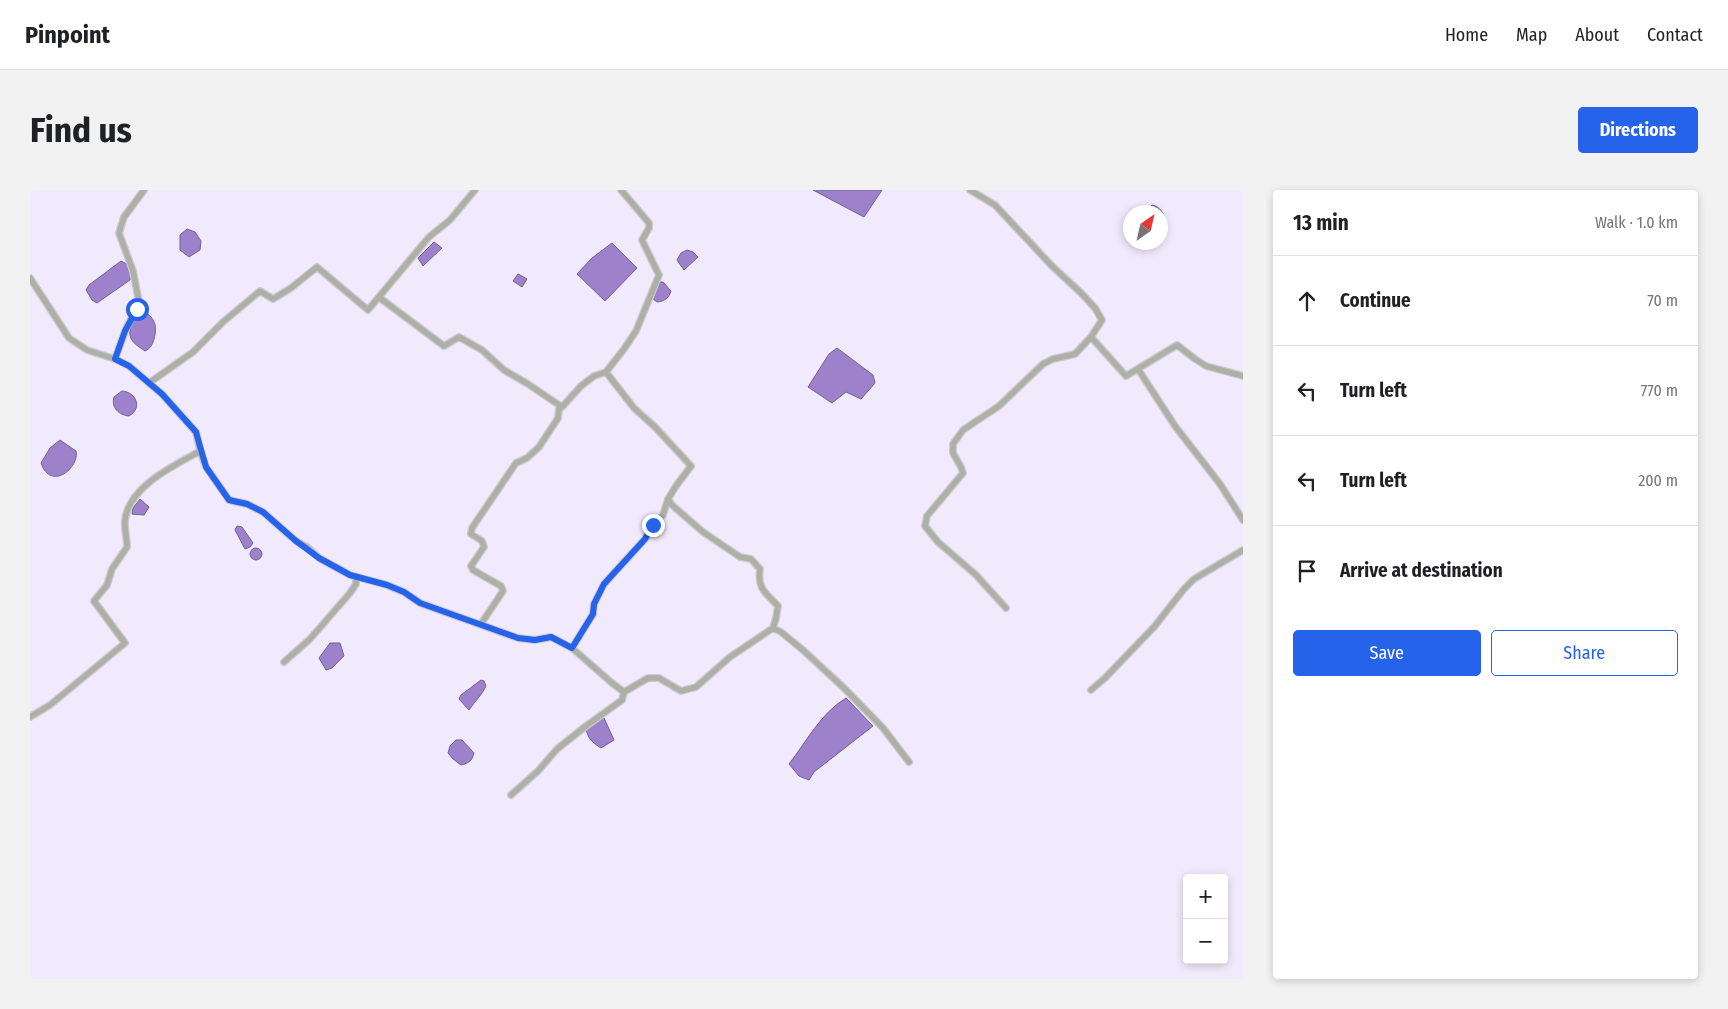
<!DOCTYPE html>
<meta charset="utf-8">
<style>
:root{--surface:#fff;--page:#f2f2f2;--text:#202124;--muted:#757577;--line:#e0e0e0;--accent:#2563eb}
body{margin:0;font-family:"Fira Sans Condensed",sans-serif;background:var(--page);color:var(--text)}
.controls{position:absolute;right:15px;bottom:15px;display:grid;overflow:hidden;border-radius:5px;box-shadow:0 2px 8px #0003}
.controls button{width:45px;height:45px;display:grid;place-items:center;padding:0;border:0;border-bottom:1px solid var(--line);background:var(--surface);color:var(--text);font:25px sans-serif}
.compass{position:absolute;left:1093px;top:15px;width:45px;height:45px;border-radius:50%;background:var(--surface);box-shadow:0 2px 8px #0003;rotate:34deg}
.stop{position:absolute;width:15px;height:15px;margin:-11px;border:4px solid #2563eb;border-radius:50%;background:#fff}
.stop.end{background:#2563eb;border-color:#fff;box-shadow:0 1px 5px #0008}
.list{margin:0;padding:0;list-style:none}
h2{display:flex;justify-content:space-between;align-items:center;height:65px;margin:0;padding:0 20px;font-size:21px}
h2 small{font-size:16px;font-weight:400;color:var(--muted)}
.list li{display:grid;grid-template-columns:32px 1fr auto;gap:15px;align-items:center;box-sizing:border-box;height:90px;padding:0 20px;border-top:1px solid var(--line)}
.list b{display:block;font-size:19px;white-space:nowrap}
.list em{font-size:16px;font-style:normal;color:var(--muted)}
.actions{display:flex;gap:10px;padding:15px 20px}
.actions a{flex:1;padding:11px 0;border:1px solid var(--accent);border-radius:5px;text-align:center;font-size:18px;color:var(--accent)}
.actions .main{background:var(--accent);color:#fff}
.icon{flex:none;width:28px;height:28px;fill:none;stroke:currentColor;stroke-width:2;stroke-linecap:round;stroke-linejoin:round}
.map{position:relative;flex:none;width:1213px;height:789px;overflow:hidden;border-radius:5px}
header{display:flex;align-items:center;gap:30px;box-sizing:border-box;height:70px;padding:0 25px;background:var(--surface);border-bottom:1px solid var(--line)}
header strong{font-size:24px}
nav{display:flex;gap:28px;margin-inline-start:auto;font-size:18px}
.intro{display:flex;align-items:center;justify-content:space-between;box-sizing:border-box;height:120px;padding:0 30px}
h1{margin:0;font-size:35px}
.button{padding:12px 22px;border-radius:5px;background:var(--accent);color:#fff;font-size:18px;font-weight:700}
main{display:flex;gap:30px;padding:0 30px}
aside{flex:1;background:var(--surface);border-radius:5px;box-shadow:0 2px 8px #0003}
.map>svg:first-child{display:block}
.water{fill:#9d82cb;stroke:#735f95}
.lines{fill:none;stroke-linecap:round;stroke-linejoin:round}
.minor-casing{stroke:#ccc7d8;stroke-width:8}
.minor{stroke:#acb1a4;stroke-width:5.5}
.route{stroke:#2563eb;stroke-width:6}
</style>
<header>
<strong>Pinpoint</strong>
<nav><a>Home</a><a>Map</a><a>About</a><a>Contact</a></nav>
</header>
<div class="intro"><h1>Find us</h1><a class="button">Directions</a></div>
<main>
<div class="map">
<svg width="1213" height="789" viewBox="0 0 1213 789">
<rect width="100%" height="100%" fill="#f0eafc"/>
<!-- water -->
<path class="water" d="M783,0h69l-18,27z
M1122,15c7,1 12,8 13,14l-4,6 -1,-13h-15z
M157,39l8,3 6,9 -1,9 -11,7 -9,-7v-15z
M404,52l8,6 -19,18 -5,-8z
M582,53l25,25 -32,33 -28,-27 15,-16z
M657,60l6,2 5,5 -14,13 -7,-10 4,-7z
M91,71c8,3 11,11 9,19l-33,23 -5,-3 -6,-10 3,-5z
M488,84l9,5 -5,8 -9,-6z
M630,92h3l8,9c-2,7 -6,10 -14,11l-4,-3z
M111,120c13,6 17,15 13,29 -2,6 -3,9 -9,12 -12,-8 -19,-13 -13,-27 3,-6 4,-10 9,-14z
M807,158l36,27 2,8 -14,16 -15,-7 -14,11 -24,-16 21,-33z
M92,201c14,1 21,17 7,25 -10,-1 -18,-8 -15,-19z
M30,250l16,11c4,16 -25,41 -35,12l9,-15z
M110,309l9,8 -5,8 -12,-1 1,-6z
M207,336l5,1 11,16 -3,4 -5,2 -10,-19z
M220 364a6 6 0 1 1 12 0a6 6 0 1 1-12 0Z
M300,453h10l4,13 -12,12 -6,2 -7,-12z
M451,490l3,1 2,5c-4,9 -11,15 -17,24l-10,-11 2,-4z
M816,508l27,28 -59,46 -5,8 -10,-4 -10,-12c18,-23 31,-50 57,-66z
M574,528l10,22 -13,8c-8,-5 -14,-10 -15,-20l10,-7z
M426,550h6l12,13c-2,8 -5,10 -13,12l-8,-6 -5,-6 2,-7z"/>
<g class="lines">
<!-- minor casing -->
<g class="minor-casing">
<path id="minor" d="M940,0l25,15 57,61 29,27 14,15 7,12 -11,17 35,39 51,-31 18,14 11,7 37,10
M0,88l39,60 18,12 28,9 14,7 20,17 13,11 34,38 4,19c-26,15 -71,35 -75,69 -1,8 2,19 2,27l-15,22 -5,16 -13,16 31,42 -75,62 -20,12
M350,108l64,48 15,-9 23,13 22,20 24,14 34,23 19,-21 13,-10 12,-4 18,-23 12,-18 23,-56 -17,-35 7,-12v-5l-28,-33
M85,169l10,-28 14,-29 -6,-31 -14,-38 5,-16 20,-27
M1108,179l37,57 45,58 23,36
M576,182l28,36 21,19 36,39 -15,20 -8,13 4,6 31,27 37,25 11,2 9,10c-3,20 6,24 18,37l-2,12 -3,10
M119,193l44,-31 30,-30 37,-31 13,8 18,-11 26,-21 51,43 61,-73 21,-17 25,-30
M170,261l6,16 23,33 18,4 16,8 33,29 11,6 12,11 31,17 37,10 17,7 16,11 98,35 17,2 16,-3 21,11 40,35 12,9 24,-14h11l22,13 15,-4 34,-30 43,-29 8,4 22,18 42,39 38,39 26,34
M976,418l-30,-33 -38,-33 -13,-16 2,-10 36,-43 -2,-6 -8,-14v-9l10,-14 36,-24 44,-42 10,-5 22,-5 16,-17
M451,434l22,-33 -2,-5 -28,-16 -2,-4 13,-19 -2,-6 -11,-7 1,-6 44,-65 11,-5 12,-11 19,-29 1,-9 3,-2
M542,458l21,-34 1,-10 10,-20 41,-45 8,-14 10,-10 5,-16
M254,472l26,-23 40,-46 6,-9v-7
M1061,500l14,-12 49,-51 30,-38 10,-10 49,-29
M481,605l27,-24 19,-22 29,-23 36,-26 2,-8"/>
</g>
<!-- minor -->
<use href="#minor" class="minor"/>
</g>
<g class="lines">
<!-- route -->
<path class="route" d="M107,119l-12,22 -10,28 14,7 33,28 34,38 10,35 23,33 18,4 16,8 33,29 23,17 31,17 37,10 17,7 16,11 98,35 17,2 16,-3 21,11 21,-34 1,-10 10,-20 41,-45 8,-14"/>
</g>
</svg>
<div class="controls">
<button>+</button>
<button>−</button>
</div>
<svg class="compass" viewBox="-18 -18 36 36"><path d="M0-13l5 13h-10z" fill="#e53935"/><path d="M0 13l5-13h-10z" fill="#757577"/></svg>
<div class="stop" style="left:107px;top:119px"></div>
<div class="stop end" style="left:623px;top:335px"></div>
</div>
<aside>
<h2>13 min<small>Walk · 1.0 km</small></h2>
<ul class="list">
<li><svg class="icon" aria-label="ahead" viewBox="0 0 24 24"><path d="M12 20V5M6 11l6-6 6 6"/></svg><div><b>Continue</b></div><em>70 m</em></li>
<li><svg class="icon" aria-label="left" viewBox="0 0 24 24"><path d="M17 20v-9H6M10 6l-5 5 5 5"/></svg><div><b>Turn left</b></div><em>770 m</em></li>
<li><svg class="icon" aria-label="left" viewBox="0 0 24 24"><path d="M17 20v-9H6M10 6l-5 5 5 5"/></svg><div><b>Turn left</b></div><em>200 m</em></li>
<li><svg class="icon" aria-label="arrive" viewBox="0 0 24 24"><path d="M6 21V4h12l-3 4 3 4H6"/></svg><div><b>Arrive at destination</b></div></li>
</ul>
<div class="actions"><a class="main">Save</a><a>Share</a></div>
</aside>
</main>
